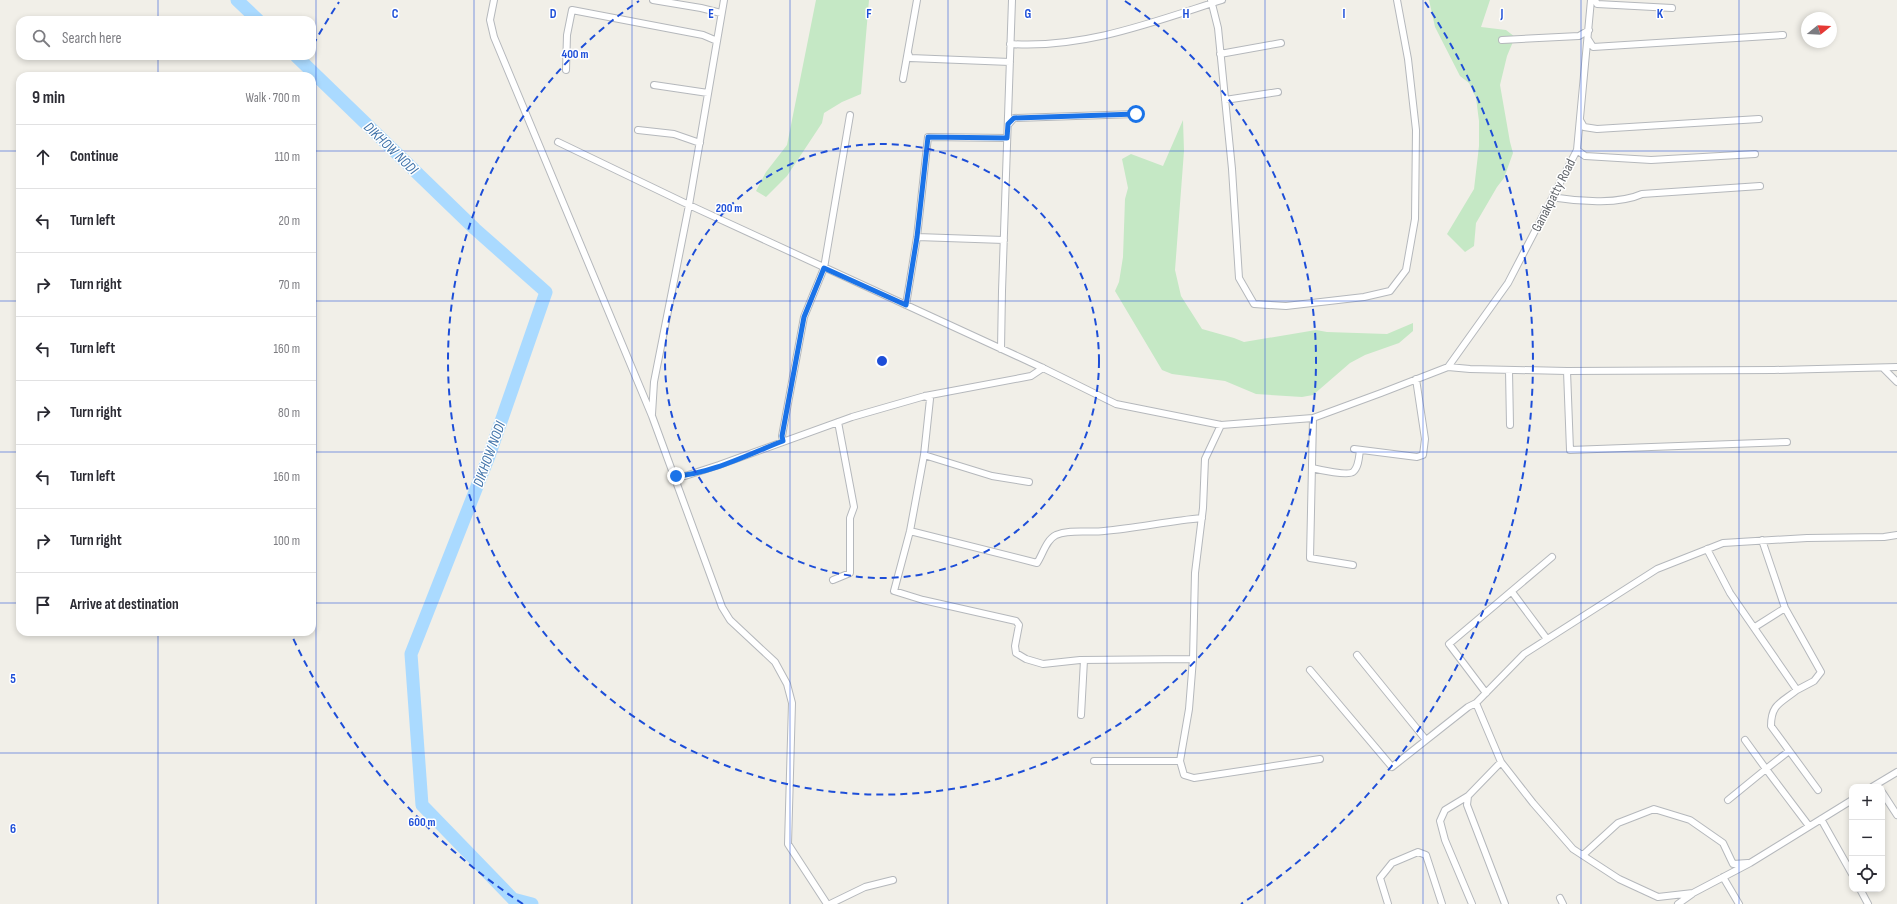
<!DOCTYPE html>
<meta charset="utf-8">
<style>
:root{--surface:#fff;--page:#f7f7f7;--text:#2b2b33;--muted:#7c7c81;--line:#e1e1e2}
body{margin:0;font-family:"Sofia Sans Condensed",sans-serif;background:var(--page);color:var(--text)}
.controls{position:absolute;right:12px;bottom:12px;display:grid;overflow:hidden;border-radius:8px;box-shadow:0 2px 6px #0003}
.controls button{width:36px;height:36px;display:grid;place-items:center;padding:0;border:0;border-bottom:1px solid var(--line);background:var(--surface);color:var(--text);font:20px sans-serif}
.compass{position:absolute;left:1801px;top:12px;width:36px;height:36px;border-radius:50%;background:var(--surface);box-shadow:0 2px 6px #0003;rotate:72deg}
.stop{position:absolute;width:12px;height:12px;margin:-9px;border:3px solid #1a73e8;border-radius:50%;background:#fff}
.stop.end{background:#1a73e8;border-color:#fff;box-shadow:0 1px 4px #0008}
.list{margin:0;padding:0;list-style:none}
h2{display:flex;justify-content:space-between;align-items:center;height:52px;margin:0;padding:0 16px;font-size:17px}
h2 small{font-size:13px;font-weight:400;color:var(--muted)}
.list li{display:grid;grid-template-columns:26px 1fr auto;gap:12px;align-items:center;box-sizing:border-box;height:64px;padding:0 16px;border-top:1px solid var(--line)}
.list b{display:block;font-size:15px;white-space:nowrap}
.list em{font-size:13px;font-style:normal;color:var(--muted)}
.icon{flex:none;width:22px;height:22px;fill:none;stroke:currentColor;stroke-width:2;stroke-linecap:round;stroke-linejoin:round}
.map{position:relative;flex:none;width:1897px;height:904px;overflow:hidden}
.search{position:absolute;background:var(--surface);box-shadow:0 2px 6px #0003;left:16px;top:16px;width:300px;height:44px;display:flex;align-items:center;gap:10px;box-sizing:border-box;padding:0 14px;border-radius:12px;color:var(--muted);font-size:15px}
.panel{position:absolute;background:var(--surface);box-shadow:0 2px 6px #0003;left:16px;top:72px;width:300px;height:564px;border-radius:12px}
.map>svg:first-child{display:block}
.green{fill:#c5e8c5}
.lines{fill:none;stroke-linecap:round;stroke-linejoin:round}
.river{stroke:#aadaff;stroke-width:13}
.minor-casing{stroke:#b5b8bc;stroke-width:8}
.minor{stroke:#fff;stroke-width:6}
.route{stroke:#1a73e8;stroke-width:5}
.grid{fill:none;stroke:#1d4ed8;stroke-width:1;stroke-opacity:0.55}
.ring{fill:none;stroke:#1d4ed8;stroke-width:2;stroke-dasharray:7 5}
.labels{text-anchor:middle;stroke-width:3;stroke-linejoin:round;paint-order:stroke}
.street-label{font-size:14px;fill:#5f6368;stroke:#fff}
.water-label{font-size:15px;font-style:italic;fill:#4174aa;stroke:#fff}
.grid-label{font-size:13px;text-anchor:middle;font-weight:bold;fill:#1d4ed8;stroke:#fff;stroke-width:3;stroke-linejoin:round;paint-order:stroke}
.centre{fill:#1d4ed8;stroke:#fff;stroke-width:2}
.ring-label{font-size:12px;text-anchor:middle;font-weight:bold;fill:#1d4ed8;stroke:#fff;stroke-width:3;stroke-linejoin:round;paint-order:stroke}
</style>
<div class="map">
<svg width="1897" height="904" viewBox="0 0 1897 904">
<rect width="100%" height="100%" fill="#f1efe8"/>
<!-- green -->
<path class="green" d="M816,0h53l-8,94 -19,8 -18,11 -2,10 -35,53 -21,21 -10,-6 10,-19 21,-27z
M1429,0h61l-9,27 25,3 9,7 -8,19 -7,29 10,57 3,11 -9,25 -7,9 -21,36 -2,23 -9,6 -18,-18 27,-45 5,-43v-25l-3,-23 -7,-15 -9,-7 -25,-49z
M1183,120l1,31 -9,119 6,26 21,33 32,9 10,4 72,-12 11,2 60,2 26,-11v8l-14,12 -34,12 -15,8 -37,32 -11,2 -46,-3 -31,-13 -53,-7 -10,-4 -47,-79 4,-9 4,-25 2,-58 3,-11 -6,-29 9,-5 32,12z"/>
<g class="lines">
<!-- river -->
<path class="river" d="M237,0l21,20
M296,56l179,173 71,63 -57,164 -78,198 11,151 91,94 19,5"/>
<!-- minor casing -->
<g class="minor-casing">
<path id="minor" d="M494,0l-4,20 4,17 158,379 70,191 8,13 45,42 12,22 5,19 -4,141 39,60
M653,0l48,8 20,5
M1211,0l7,28 14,141 7,109 15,26 32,2 78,-9 26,-6 16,-21 9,-51 1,-89 -8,-71 -11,-59
M1595,0l2,4 75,4
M1588,39l5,8 190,-12
M1502,40l77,-4 10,-6
M1010,44c74,5 143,-22 212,-44
M908,53l2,5 100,4
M1220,54l61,-11
M566,70l1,-35 5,-25 131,25 14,6
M903,79l14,-79
M654,85l54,8
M1225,100l53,-8
M1580,120l4,7 13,2 162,-10
M1008,125l6,-7 122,-4
M638,130l36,4 26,9
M558,142l131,63 354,163 73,36 105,21 92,-7 68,-25 67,-26 22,2 97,2 207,-1 123,-3
M1577,150l8,6 66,4 104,-6
M1554,193l4,5c24,4 62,6 84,-4l118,-8
M917,237l87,3
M906,305l11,-68 11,-100 79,1
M1001,349l1,-58 10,-291
M1448,367l60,-84 69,-133 14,-150
M1883,368l14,14
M1509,370l1,55
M1567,371l3,79 217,-8
M925,396l5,3 -6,56 -14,76 -16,60 29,9 93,21 3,4 -4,21 1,7 10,6 17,5 37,-4 113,-1
M652,414l2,-32 35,-177 35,-205
M1313,418l-3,140 43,7
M1221,425l-16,34 -2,49 -8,65 -2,86 -4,50 -9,52 4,14 10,3 126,-19
M783,441l-1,-5 22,-119 20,-49 26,-153
M1354,449l63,8 6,-2 2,-16 -9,-60
M924,455l68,21 37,6
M1312,468c8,2 36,8 41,4 6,-5 6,-16 7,-22
M676,476h9l34,-11 133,-48 73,-21 106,-20 12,-8
M910,531l127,32c6,-9 9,-23 19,-28 14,-6 33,-2 48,-4 33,-3 65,-10 98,-13
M1707,549l23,44 67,97 17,-9 7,-9 -36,-64 -23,-68
M833,580l17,-7v-55l4,-11 -16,-85
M1512,592l35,47
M1755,627l30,-19
M1357,655l69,85
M1310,670l82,97 76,-60 8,-4
M1797,690c-16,13 -26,14 -26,36l47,64
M1486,693l-37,-49 103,-87
M1081,715l3,-55
M1745,740l21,29 23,-18
M1094,761h86
M1501,762l-33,34 -1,9 38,99
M1872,787l25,-15
M1882,792l15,23
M1468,796l-23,14 -5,11 5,19 27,64
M1728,800l38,-31 43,57
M1852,800l-102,63 -57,30 -35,4 -39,-18 -46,-30 -40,-46 -32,-41 -25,-59 48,-49 133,-85 66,-26 84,-5 77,-1 13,-2
M1821,819l31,55
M1583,855l35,-32 36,-14 36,11 33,23 10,21 15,-1
M1723,877l16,27
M1860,889l8,15
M1560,898l3,6
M830,904l35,-17 28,-7
M1388,904l-8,-26 12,-15 26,-11 8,3 16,49
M1678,904l14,-10"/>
</g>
<!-- minor -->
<use href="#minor" class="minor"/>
</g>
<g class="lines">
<!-- route -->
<path class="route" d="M676,476c35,-2 75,-23 107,-35l-1,-5 22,-119 20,-49 82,37 11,-68 11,-100 79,1 1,-14 6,-6 122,-4"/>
</g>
<!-- grid -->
<path class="grid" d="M158,0v20M316,0v904M474,0v904M632,0v904M790,0v904M948,0v904M1107,0v904M1265,0v904M1423,0v904M1581,0v904M1739,0v904M158,56v20M0,151h20M312,151h1585M0,301h20M312,301h1585M0,452h20M312,452h1585M0,603h20M312,603h1585M158,632v272M0,753h1897"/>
<!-- distance rings -->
<g class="ring">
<circle cx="882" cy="361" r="217"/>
<path d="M1125 1A434 434 0 1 1 639 1"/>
<path d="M523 904A651 651 0 0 1 292 636M313 45A651 651 0 0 1 339 2M1425 2A651 651 0 0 1 1241 904"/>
</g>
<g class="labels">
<!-- street labels -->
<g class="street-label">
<text transform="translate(1553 195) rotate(-63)" y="5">Ganakpatty Road</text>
</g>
<!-- water labels -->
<g class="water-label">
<text transform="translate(391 148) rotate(44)" y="5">DIKHOW NODI</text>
<text transform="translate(489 454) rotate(-70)" y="5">DIKHOW NODI</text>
</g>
</g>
<g class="grid-label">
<text x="395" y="18">C</text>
<text x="553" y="18">D</text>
<text x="711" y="18">E</text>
<text x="869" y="18">F</text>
<text x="1028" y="18">G</text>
<text x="1186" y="18">H</text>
<text x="1344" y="18">I</text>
<text x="1502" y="18">J</text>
<text x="1660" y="18">K</text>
<text x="13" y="683">5</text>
<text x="13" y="833">6</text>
</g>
<circle cx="882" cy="361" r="6" class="centre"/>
<g class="ring-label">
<text x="575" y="58">400 m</text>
<text x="729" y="212">200 m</text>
<text x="422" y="826">600 m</text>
</g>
</svg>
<div class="controls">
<button>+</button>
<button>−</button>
<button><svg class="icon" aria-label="locate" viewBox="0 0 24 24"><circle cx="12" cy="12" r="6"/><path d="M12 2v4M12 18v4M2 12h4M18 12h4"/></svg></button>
</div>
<svg class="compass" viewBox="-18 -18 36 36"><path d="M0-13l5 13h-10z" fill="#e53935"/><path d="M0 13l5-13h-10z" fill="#7c7c81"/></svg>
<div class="stop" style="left:1136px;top:114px"></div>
<div class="stop end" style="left:676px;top:476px"></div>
<div class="search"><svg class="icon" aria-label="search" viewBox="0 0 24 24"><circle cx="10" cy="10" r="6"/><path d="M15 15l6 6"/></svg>Search here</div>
<section class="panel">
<h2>9 min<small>Walk · 700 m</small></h2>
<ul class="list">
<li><svg class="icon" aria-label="ahead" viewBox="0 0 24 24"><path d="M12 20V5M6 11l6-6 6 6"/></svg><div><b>Continue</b></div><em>110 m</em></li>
<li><svg class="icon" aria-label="left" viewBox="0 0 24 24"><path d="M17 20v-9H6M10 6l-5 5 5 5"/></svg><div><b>Turn left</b></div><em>20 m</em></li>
<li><svg class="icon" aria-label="right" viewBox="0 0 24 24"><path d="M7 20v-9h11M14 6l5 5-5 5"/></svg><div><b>Turn right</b></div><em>70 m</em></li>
<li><svg class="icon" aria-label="left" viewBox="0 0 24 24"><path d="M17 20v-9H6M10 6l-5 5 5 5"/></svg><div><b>Turn left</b></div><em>160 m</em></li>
<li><svg class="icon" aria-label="right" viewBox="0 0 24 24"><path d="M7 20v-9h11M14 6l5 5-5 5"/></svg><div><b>Turn right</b></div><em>80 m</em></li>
<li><svg class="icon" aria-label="left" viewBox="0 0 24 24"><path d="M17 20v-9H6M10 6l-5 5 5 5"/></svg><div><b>Turn left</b></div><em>160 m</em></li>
<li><svg class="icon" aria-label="right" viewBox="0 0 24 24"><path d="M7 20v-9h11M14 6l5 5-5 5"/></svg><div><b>Turn right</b></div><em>100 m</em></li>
<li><svg class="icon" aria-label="arrive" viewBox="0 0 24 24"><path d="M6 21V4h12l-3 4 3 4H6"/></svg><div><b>Arrive at destination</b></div></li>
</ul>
</section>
</div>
